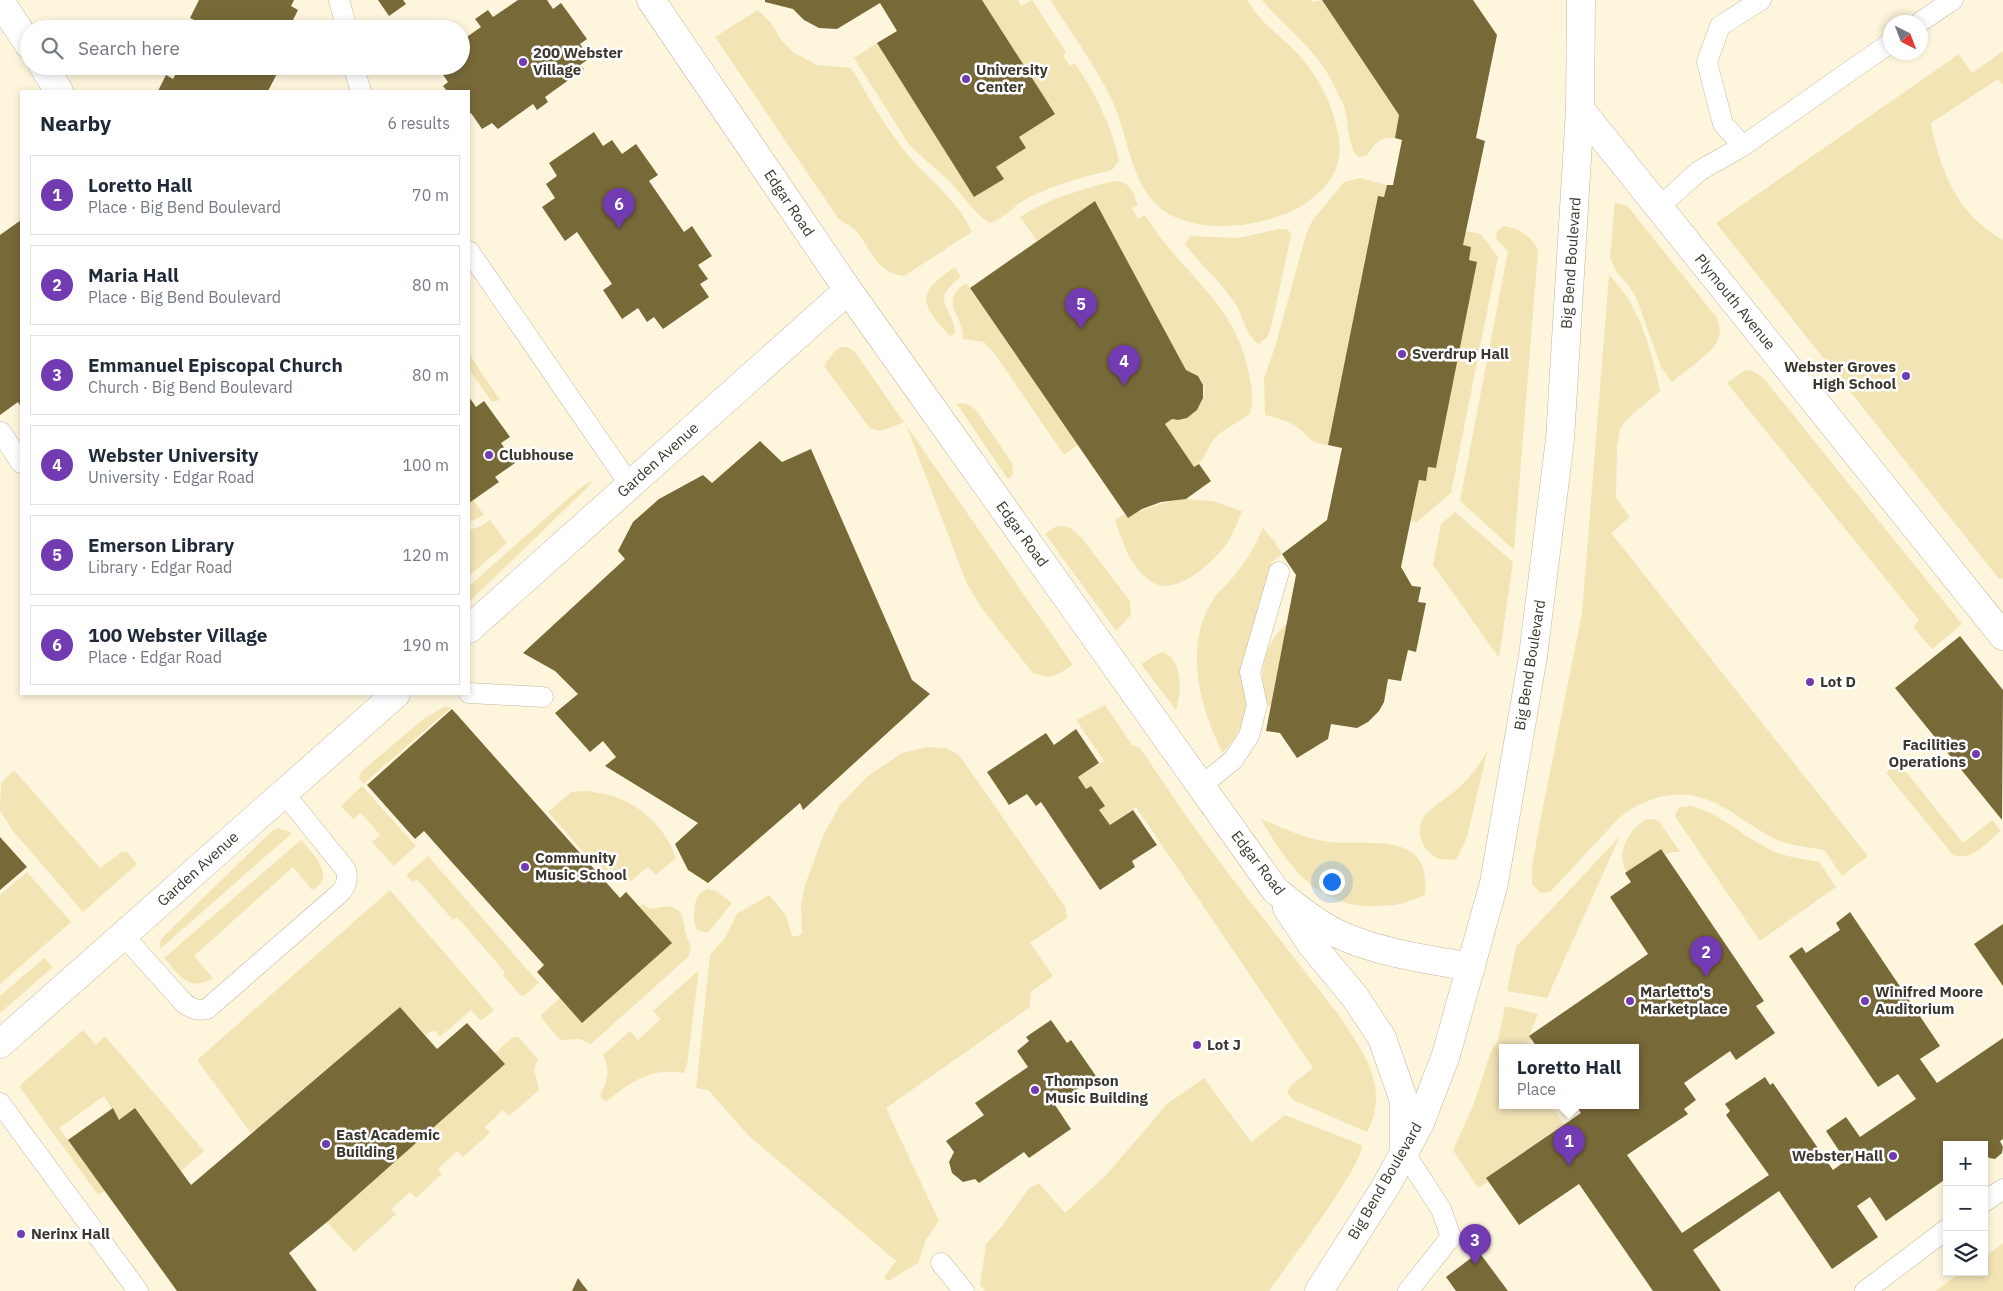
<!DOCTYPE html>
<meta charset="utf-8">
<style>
:root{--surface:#fff;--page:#f2f2f3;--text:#1f2937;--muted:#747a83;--line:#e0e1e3;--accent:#733bb1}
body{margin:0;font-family:"IBM Plex Sans",sans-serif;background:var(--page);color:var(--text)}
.controls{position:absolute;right:15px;bottom:15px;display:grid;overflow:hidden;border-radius:0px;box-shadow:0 2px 8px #0003}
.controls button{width:45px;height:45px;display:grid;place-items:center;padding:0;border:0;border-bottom:1px solid var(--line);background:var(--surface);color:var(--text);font:25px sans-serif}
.compass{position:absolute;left:1883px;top:15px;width:45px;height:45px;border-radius:50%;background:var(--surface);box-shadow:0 2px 8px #0003;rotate:138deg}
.you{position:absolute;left:1331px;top:881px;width:18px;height:18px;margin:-12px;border:4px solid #fff;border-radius:50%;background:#1a73e8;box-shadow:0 0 0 8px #1a73e833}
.badge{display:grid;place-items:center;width:32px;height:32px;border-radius:50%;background:var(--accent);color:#fff;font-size:16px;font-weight:700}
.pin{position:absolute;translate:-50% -41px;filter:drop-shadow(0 1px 2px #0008)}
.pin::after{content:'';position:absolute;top:26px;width:18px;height:15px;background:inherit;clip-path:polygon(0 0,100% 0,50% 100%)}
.popup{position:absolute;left:1499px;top:1044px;width:140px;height:65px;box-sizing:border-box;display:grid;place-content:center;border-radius:0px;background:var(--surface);filter:drop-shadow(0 1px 4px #0005);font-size:16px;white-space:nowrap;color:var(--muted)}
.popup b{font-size:19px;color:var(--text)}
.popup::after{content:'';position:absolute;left:50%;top:100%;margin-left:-10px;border:10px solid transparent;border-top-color:var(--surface)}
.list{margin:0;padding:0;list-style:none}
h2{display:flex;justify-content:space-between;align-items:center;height:65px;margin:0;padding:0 20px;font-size:21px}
h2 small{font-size:16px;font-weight:400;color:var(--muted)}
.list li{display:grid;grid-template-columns:32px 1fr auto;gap:15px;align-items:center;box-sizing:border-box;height:80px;margin:0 10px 10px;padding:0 10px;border:1px solid var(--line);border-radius:0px}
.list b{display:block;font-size:19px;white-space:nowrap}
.list p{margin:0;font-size:16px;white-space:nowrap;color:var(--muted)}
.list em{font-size:16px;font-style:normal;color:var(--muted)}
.icon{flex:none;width:28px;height:28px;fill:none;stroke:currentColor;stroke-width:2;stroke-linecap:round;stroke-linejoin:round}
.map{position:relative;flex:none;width:2003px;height:1291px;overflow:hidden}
.search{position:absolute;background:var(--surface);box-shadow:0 2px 8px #0003;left:20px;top:20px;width:450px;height:55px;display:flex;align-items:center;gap:12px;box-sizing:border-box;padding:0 18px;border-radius:28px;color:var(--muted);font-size:19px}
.panel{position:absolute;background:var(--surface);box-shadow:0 2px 8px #0003;left:20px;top:90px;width:450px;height:605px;border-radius:0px}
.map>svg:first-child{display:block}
.green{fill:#f3e4b6}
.building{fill:#786939}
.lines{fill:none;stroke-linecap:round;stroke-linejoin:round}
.lane-casing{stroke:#c0b79f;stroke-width:21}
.street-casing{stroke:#c0b79f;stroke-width:29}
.secondary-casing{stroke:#c0b79f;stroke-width:29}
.lane{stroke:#fff;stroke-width:20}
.street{stroke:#fff;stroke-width:28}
.secondary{stroke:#fff;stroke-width:28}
.poi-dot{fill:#733bb1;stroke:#fff;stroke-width:2}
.labels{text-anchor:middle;stroke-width:5;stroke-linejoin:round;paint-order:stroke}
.poi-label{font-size:15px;font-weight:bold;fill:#3c382e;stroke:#fff;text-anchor:start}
.street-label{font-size:15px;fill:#3c382e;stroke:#fff}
</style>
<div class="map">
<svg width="2003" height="1291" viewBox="0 0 2003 1291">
<rect width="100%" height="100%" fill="#fef6dc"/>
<!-- green -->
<path class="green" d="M982,0h36l3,6 11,-6 34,52 -3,3 7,11 5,-3c20,30 37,63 44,98l-7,9c-29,7 -57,14 -84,28 -14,7 -23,21 -39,25 -17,-12 -28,-31 -43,-45 -13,-12 -26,-22 -38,-35l-54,-85 23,-15 98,154 28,-18 -7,-12 30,-19 -7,-11 35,-23z
M1050,0h197c5,7 10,15 16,21 10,11 23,20 33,31 22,23 38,54 43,86 13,81 -134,112 -181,68 -27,-25 -30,-67 -43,-99 -17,-38 -42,-72 -65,-107z
M1262,0h49l1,2 10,-2 77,115 -4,23c-27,-2 -19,20 -37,19 -11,-12 -9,-35 -14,-51 -3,-7 -7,-14 -10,-21 -19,-38 -46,-54 -72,-85z
M758,10l13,13 11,18 11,11 24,13 34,3c18,29 35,61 57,87 22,26 50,45 64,77l-68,44c-27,-3 -32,-25 -47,-44 -5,-7 -13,-8 -19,-14l-123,-181z
M2003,51v34l-5,-6 -67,44c9,48 27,92 72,117v338l-4,1 -283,-356 243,-169 13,19z
M1360,178l27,7 -3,12h-6l-50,248c-19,-2 -16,-7 -30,-17 -9,-7 -22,-10 -33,-13l-1,-37 11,-31 31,-112 6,-14 32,-39z
M1115,181c17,1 17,11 23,24l-6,3 6,11 7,-4c37,61 92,86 105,164 2,11 4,24 0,34 -2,4 -28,17 -34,24 -9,9 -10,23 -22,30l-29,-43 7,-5c22,5 44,-27 25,-43 -2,-3 -7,-4 -11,-6l-91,-169 -58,40 -17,-24c29,-19 62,-28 95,-36z
M1615,202l12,4 7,8 83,104c2,6 4,12 2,20 -5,14 -35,34 -47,44l-11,-15 -24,-67 -7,-13 -13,-14 -7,-15z
M1503,226c13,1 31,11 35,25l-24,299 -54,-49 48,-250 -12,-12 1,-8z
M1279,229h7l4,3 1,4 -19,87 -4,13 -9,8c-10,-4 -16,-25 -21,-36 -15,-25 -36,-41 -53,-64l5,-8 48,2z
M1466,231l15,3 17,23 -47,236 -34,29 -7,-1 9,-41 7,1 2,-14 8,1 41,-206 -8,-2 -6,-15z
M955,267l6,10c-33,25 -8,28 -6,56l-5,3c-30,-33 -35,-42 5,-69z
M1609,275c30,29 43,76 51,116l-34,29 -6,9 -3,18 -1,51 14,19 -19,16 257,323 -26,20 -18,-26c-15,-3 -35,-4 -49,-11 -34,-17 -62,-49 -103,-44 -20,2 -36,10 -52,22l-70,75 -9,1 -9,-9v-18l7,-39 43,-214z
M966,283l112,162 -14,10 -70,-102 -10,-11 -21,-3c1,-25 -26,-36 3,-56z
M840,347h7l8,5 218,313c-17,10 -21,16 -41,7l-49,-62 -16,-26 -62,-162c-13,4 -24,13 -36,5l-45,-61 9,-13z
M469,354l31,46 -8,2 -23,-33z
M1745,370c9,0 13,4 20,10l197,244 -30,25 -19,-22 6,-7 -192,-237z
M963,403l7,2 6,5 36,53 1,11 -3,4h-3l-50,-74z
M594,479l-8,10 -117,113v-16l110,-97z
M1186,499l27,2 29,10c-5,12 -9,24 -17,35 -12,16 -47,48 -69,38 -24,-11 -33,-41 -41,-64l10,-6 3,4c19,-12 37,-16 58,-19z
M473,500l11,15 -15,7v-19z
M1455,512l58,50 -14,96 -66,-93 8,-41z
M490,520l17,23 -38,33v-46l13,-4z
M1064,526l8,3 9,8 49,64 1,14 -15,16 -71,-97 10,-7z
M1263,528l12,14 7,12 -10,8 -31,110c0,9 5,15 6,23 5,21 -12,43 -24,58 -23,-44 -40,-108 -10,-153 5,-9 14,-15 20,-23 13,-15 22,-31 30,-49z
M1287,623l-16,85c-14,-18 -10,-51 3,-70 3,-5 9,-10 13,-15z
M1164,652c19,10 18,41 12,58l-35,-46 16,-10z
M1105,705l27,40 8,3 46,68 42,57 110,141c25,38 53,72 29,118l-74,-32 -6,-8 4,-7 22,-17 -177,-261 -26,18 -11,-15 -8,-24 -5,3 -8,-12 26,-16 -28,-41z
M444,707h8l-89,77 -4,-6 2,-6 61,-52z
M927,747l19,1 13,7 107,153 1,10 -37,25 23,33 -22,16 -1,15 -144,101 53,113 -13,19 -8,23 -30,18 -4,-4 12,-16 -147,-125 -41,-46 -12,-2 14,-133 14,-16 13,-25 32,-19 17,20 6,21h5l5,-2 -1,-29 4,-20 19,-51 16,-29 28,-29 34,-23z
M1488,749l-21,88 -11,23c-5,-1 -11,0 -16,-1 -16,-5 -26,-26 -17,-41 7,-11 22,-18 32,-27 14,-12 25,-26 33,-42z
M1898,762l65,81 29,-23 9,11c-14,11 -29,31 -48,24l-67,-82z
M14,770l86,98 22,-16h5l10,12 -54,48 -71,-82 -12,-20 1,-27z
M362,786l54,60 -22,20 -22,-24 8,-7 -19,-22 -8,6 -12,-13z
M588,791c10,2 21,3 31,7 26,11 48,33 57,60l-20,17 -8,-8 -21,17 -6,-6 -19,-5 -54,-61 23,-20z
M1691,806c31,7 53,32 82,45 14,6 31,8 46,11l17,25 -76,54 -84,-123 -1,-4 5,-7z
M1261,819c22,9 45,20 69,23 43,4 102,-12 95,53 -8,3 -17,7 -25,9 -7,2 -16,1 -23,2 -59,3 -90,-41 -116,-87z
M1646,819h8l5,2 21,31h-7l-9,3 -4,-6 -33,23c-13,-19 3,-43 19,-53z
M278,828l14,5 -132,116v-7l3,-5 109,-106z
M1620,836l-73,162 -40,-7 9,-44z
M301,840c11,13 37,37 11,50l-19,-23 -99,89 19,22c-25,15 -33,-3 -49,-20z
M428,856l111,127 -14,12 -4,1 -18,-21 2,-3 -48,-55 -4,3 -36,-41 -4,3 -7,-7z
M27,872l44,50 -71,62v-89z
M708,889l8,2 16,12 -24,30 -11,-3c-4,-7 -4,-26 1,-34 2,-4 6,-5 10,-7z
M390,890l104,120 -13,11 -10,-11 -31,27 -4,-6 -6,1 -4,3 -26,-28 -149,126 -54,-73z
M643,904l7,5c11,-2 26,-7 32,7 2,5 2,11 3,16 4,12 9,11 3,25l-97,87 -11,-5 -20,1 -18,-21 -1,-4 19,-17 79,-91z
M44,958l9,9 -53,46v-17z
M699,970l-12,95 -3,8c-33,-6 -54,9 -78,29l-6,-6c7,-15 11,-26 3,-41l27,-24 8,9 23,-21 -8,-8z
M1505,1006l33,8 -9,22 2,4 -10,7h-18v58h48l13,19 -77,53 2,4 -11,7 -25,-38 20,-44 18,-55 7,-10z
M83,1030l13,15 9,-9 99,115 -23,20 -46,-63 -16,12 -15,-24 -45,32 46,63 -7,4 -79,-109z
M513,1037h5l20,22 -4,10 5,21 -30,26 -6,-6 -18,17 5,6 -27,24 -6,-6 -19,18 4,5 -26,24 -6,-6 -19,17 5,5 -42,38 -27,-30 177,-159 -9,-10z
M1204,1078l47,64 34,-27 77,30c2,19 -78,125 -93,146h-284l-5,-6 6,-41 16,-18 27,-38 10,-5 26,30 43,-40 59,-69z
M2003,1243v48h-68l27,-19h22v-15z"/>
<!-- building -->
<path class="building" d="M199,0h95l-3,6 7,4 -8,16 5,3h-95l2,-5 -12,-6z
M378,0h25l3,4 -17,12z
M518,0h29l6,9 8,-6 26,36 -7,5 10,14 -10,7 4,4 -39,28 3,5 -11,8 -4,-6 -35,25 -6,-6 -10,6 -11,-16 -2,2v-24h-22l-4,-5 5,-4 -11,-16h24v-25l20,-14 -6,-8 13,-9 5,7z
M765,0h217l73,114 -36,23 7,11 -30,19 8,12 -30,18 -97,-154 20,-12 -17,-28 -43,26 -18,-1 -15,-8 -11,-11 -28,-7z
M1322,0h151l24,35 -21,103 9,3 -22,104 8,2 -2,13 8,2 -41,206 -8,-1 -2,14 -7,-1 -18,87 11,19 9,1 -3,15 8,1 -10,49 -8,-2 -7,31 -13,-2 -4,23 -5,9 -11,11 -11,6 -26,-4 -3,15 -31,19 -17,-25 -14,-2 30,-156 -14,-21 45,-34 15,-72 -14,-3 50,-249 6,1 3,-12h6l9,-45 -7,-2 4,-23z
M180,66h101l-13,25h-110l8,-16 7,4z
M594,132l9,14 9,-6 10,14 14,-10 22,31 -9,6 35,51 8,-6 20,30 -14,9 10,14 -8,5 9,13 -46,32 -9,-12 -7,5 -9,-14 -16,11 -19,-29 9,-6 -35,-52 -12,9 -23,-34 13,-9 -9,-14 11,-8 -8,-13z
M1095,201l91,169 12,6 5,9v13l-6,12 -10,8 -9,2 -6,-1 -7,5 29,43 5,-3 12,17 -25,18 -25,3 -19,7 -14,9 -158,-230z
M21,220v187l-3,-5 -18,13v-180z
M469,397l7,10 8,-6 26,36 -9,6 14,20 -20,14 4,5 -30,21z
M760,441l22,21 29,-13 101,231 18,14 -127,116 -3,-7 -92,80 -20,-13 -13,-26 23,-21 -93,-57 11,-9 -13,-16 -13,11 -35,-39 23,-19 -23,-23 -32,-18 102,-94 -7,-8 15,-29 26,-23 44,-24 9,8z
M1960,636l43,54 -1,130 -107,-132z
M452,709l168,189 6,-6 46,51 -90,80 -45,-51 7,-7 -120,-134 -9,8 -48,-54z
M1076,729l23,34 -21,14 8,12 5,-3 14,20 -6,4 11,15 23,-15 24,35 -25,16 3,6 -35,23 -59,-88 -5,4 -9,-12 -18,11 -22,-33 59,-39 8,12z
M0,837l27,30 -27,23z
M1661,849l103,152 -8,5 19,27 -39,27 -6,-9 -46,32 12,17 -12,9 4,5 -61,41 55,78 87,-58 -43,-60 4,-4 -5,-7 40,-27 5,8 3,-2 60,87 11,-8 -6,-9 2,-1 -14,-21 20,-14 14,20 56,-38 -18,-25 -20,13 -89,-131 13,-9 4,6 34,-23 -4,-7 14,-11 90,134 -20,13 17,24 66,-45v101l-3,2 3,6 -1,6 -7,6 -6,-1 -5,-7v-6h-37v33l-61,43 -16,-24 -13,9 21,31 -46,32 -53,-78 -86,59 28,41h-68l-74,-107 -60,41 -33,-47 95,-65 -5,-8h59v-58h-98l-8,-11 119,-82 -38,-57 21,-15 -6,-9z
M2003,924v62l-29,-42z
M400,1007l37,42 30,-26 38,41 -178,158 -38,31 28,38h-140l-109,-151 45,-32 6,12 16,-12 56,77z
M1051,1020l16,23 4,-3 25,36 -41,29 16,24 -42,29 -5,-6 -45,31 -4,-4 -12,3 -11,-9 -3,-11 5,-10 -8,-11 38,-26 -9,-12 53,-36 -11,-16 12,-10 -3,-4z
M1479,1252l29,39h-52l-10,-14z
M578,1278l5,7 5,6h-16z"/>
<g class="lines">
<!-- lane casing -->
<g class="lane-casing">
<path id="lane" d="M339,0l8,29
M1761,0l-41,26 -13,36 16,62 20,22 147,-103
M1920,22l33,-22
M353,66l8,25
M1659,207l40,-36 44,-25
M469,251l161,234
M1,432l20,31
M469,693l74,4
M1201,786l32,-26 16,-24 8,-31 -7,-33 29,-100
M123,935l61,68c8,6 13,8 23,6l133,-116c7,-8 8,-13 6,-23l-62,-77
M0,1103l138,188
M1404,1152l37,57 10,28 -43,54
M1984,1202l19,-13
M941,1263l23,28
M1865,1291l82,-62"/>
</g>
<!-- street casing -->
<g class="street-casing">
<path id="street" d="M0,1l29,44
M43,66l16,25
M1580,109l423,527
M469,629l379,-339
M0,1044l396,-350"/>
</g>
<!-- secondary casing -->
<g class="secondary-casing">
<path id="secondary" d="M651,0l197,290 427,600c20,16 39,32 63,44 41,19 88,25 133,33
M1287,908l24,36 44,53 27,41 22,63v46
M1319,1291l67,-105 34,-63 26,-68 48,-172 39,-227 27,-217 20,-330 1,-109"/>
</g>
<!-- lane -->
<use href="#lane" class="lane"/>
<!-- street -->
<use href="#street" class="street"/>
<!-- secondary -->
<use href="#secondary" class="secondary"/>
</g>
<!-- markers -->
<g class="poi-dot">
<circle cx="523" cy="62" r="5"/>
<circle cx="966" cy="79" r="5"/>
<circle cx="1402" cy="354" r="5"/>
<circle cx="1906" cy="376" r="5"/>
<circle cx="489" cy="455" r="5"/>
<circle cx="1810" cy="682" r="5"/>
<circle cx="1976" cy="754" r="5"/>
<circle cx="525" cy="867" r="5"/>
<circle cx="1630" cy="1001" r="5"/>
<circle cx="1865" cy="1001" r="5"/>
<circle cx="1197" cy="1045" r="5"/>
<circle cx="1035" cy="1090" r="5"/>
<circle cx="326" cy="1144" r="5"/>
<circle cx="1893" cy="1156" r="5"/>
<circle cx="21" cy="1234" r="5"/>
</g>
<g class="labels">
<!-- poi labels -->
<g class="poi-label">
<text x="533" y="58">200 Webster<tspan x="533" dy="17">Village</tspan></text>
<text x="976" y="75">University<tspan x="976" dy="17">Center</tspan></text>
<text x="1412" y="359">Sverdrup Hall</text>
<text x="1896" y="372" text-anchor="end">Webster Groves<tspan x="1896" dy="17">High School</tspan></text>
<text x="499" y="460">Clubhouse</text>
<text x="1820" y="687">Lot D</text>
<text x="1966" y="750" text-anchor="end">Facilities<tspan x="1966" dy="17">Operations</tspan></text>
<text x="535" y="863">Community<tspan x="535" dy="17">Music School</tspan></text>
<text x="1640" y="997">Marletto's<tspan x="1640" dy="17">Marketplace</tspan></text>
<text x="1875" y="997">Winifred Moore<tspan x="1875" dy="17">Auditorium</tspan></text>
<text x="1207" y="1050">Lot J</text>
<text x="1045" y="1086">Thompson<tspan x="1045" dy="17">Music Building</tspan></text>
<text x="336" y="1140">East Academic<tspan x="336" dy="17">Building</tspan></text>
<text x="1883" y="1161" text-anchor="end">Webster Hall</text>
<text x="31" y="1239">Nerinx Hall</text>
</g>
<!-- street labels -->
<g class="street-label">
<text transform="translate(789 203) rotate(56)" y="5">Edgar Road</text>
<text transform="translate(1571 263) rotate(-86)" y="5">Big Bend Boulevard</text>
<text transform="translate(1735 302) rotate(51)" y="5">Plymouth Avenue</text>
<text transform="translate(658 460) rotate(-42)" y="5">Garden Avenue</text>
<text transform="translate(1022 534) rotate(54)" y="5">Edgar Road</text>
<text transform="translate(1530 665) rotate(-81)" y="5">Big Bend Boulevard</text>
<text transform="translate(1258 863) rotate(52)" y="5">Edgar Road</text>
<text transform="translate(198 869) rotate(-42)" y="5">Garden Avenue</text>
<text transform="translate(1385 1181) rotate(-60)" y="5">Big Bend Boulevard</text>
</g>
</g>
</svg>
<div class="controls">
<button>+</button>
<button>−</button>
<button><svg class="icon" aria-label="layers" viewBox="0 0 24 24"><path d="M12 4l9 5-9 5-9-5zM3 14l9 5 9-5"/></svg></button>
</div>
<svg class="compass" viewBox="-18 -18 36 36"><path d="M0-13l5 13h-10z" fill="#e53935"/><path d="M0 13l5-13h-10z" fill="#747a83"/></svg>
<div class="you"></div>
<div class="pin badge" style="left:1569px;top:1166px">1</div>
<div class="popup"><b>Loretto Hall</b>Place</div>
<div class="pin badge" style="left:1706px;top:977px">2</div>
<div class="pin badge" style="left:1475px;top:1265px">3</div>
<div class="pin badge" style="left:1124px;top:386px">4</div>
<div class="pin badge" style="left:1081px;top:329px">5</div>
<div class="pin badge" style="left:619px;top:229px">6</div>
<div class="search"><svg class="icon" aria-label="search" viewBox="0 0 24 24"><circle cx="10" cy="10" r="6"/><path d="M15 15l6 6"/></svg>Search here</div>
<section class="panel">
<h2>Nearby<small>6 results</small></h2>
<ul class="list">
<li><span class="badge">1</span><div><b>Loretto Hall</b><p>Place · Big Bend Boulevard</p></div><em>70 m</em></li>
<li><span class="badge">2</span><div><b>Maria Hall</b><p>Place · Big Bend Boulevard</p></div><em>80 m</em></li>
<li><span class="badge">3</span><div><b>Emmanuel Episcopal Church</b><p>Church · Big Bend Boulevard</p></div><em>80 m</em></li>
<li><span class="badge">4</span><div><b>Webster University</b><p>University · Edgar Road</p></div><em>100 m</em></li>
<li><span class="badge">5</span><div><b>Emerson Library</b><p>Library · Edgar Road</p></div><em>120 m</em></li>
<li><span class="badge">6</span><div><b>100 Webster Village</b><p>Place · Edgar Road</p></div><em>190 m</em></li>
</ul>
</section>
</div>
